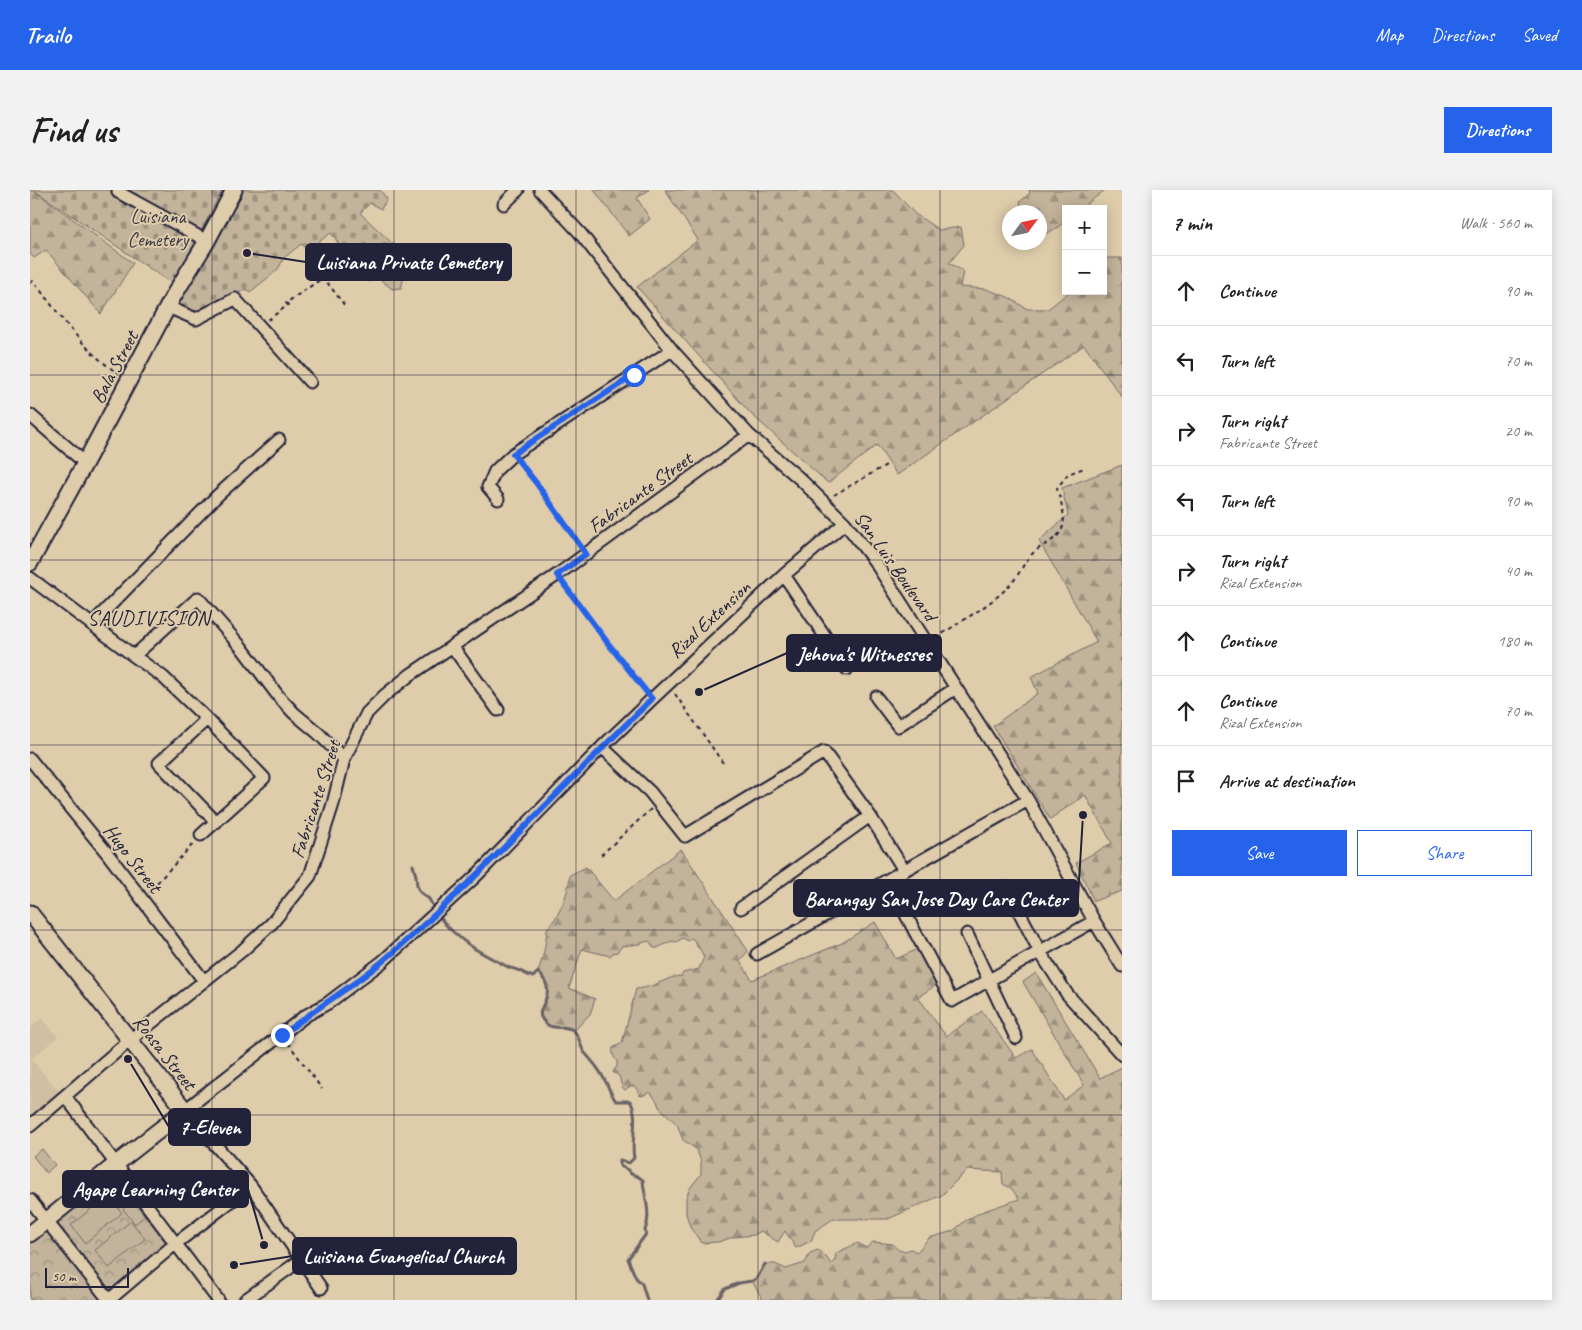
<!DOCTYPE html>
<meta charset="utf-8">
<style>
:root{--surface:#fff;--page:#f2f2f2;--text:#202124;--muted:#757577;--line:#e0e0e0;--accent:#2563eb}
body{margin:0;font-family:Caveat,sans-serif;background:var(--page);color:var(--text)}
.controls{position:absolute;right:15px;top:15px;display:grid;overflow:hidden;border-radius:0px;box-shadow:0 2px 12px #0003}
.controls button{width:45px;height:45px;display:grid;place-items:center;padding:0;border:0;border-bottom:1px solid var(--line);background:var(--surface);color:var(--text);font:25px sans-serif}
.compass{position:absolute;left:972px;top:15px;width:45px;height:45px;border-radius:50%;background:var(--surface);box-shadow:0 2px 12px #0003;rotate:57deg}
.scale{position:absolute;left:15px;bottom:12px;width:84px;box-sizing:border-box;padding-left:5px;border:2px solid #22223b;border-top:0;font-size:14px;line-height:18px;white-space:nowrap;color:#22223b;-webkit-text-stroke:4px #deccaa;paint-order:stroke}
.stop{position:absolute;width:15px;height:15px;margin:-11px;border:4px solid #2563eb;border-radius:50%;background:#fff}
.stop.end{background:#2563eb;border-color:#fff;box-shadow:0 1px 5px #0008}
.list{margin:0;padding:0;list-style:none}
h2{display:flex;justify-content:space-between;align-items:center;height:65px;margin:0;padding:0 20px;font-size:21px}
h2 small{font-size:16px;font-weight:400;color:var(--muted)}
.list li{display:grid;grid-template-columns:32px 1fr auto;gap:15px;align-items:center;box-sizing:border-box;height:70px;padding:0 20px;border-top:1px solid var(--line)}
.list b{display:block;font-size:19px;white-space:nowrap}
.list p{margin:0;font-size:16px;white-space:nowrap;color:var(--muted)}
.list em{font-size:16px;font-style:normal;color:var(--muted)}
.actions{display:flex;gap:10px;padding:15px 20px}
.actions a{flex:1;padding:11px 0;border:1px solid var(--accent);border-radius:0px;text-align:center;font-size:18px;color:var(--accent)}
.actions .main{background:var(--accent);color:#fff}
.icon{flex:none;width:28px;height:28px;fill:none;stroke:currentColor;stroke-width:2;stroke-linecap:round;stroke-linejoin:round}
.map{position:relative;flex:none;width:1092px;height:1110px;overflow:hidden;border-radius:0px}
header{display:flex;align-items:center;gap:30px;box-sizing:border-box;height:70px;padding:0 25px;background:var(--accent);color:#fff}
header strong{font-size:24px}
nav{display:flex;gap:28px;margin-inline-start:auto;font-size:18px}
.intro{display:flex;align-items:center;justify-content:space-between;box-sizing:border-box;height:120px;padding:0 30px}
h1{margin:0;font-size:35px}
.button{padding:12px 22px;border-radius:0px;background:var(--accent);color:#fff;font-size:18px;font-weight:700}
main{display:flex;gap:30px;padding:0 30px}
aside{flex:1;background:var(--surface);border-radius:0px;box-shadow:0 2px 12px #0003}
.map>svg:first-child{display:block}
.built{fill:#d0bfa2}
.forest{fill:url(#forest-firs);stroke:#726a6a}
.cemetery{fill:url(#cemetery-stones);stroke:#726a6a}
.park{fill:url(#park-crowns);stroke:#726a6a}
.pitch{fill:#c2b39a;stroke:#726a6a}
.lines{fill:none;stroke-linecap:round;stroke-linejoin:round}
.stream{stroke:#6b6466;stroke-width:3}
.minor-casing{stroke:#22223b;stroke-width:15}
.major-casing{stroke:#22223b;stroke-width:19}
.path{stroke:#22223b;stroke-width:2;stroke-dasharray:4 4;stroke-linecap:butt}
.minor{stroke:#deccaa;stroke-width:11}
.major{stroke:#deccaa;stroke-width:15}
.route{stroke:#2563eb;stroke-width:6}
.grid{fill:none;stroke:#22223b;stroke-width:1;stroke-opacity:0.55}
.labels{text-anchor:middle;stroke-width:4;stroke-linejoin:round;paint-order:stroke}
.park-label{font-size:20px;fill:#3a3849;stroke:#deccaa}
.street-label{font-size:20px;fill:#22223b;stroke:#deccaa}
.neighbourhood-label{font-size:21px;letter-spacing:1px;fill:#22223b;stroke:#deccaa}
.leader{fill:none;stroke:#22223b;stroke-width:2}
.callout-dot{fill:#22223b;stroke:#deccaa;stroke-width:2}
.callout{fill:#22223b;stroke:#22223b;stroke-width:2}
.callout-label{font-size:21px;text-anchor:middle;font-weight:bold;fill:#fff}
</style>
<header>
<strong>Trailo</strong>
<nav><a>Map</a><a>Directions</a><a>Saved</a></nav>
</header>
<div class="intro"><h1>Find us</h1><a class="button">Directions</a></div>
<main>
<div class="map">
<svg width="1092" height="1110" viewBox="0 0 1092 1110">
<defs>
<pattern id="forest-firs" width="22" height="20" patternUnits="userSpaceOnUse" patternTransform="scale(1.25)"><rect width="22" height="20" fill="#c2b39a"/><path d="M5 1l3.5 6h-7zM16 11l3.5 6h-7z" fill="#9d917f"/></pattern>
<pattern id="cemetery-stones" width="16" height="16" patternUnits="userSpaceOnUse" patternTransform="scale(1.25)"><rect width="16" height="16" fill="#c2b39a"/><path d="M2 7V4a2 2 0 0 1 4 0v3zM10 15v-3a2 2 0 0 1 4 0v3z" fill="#9d917f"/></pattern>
<pattern id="park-crowns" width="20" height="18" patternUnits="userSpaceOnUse" patternTransform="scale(1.25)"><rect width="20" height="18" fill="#c2b39a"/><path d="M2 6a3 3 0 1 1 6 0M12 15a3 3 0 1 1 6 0" fill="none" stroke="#9d917f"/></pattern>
</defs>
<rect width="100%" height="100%" fill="#deccaa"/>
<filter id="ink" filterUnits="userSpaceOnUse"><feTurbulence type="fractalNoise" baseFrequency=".02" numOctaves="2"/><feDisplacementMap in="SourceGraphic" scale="10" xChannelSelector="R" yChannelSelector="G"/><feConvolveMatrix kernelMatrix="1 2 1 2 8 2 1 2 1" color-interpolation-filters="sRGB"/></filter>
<g filter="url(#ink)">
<!-- built -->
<path class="built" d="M12,828l16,19 -27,22 31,36 -32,28v-95z"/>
<!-- forest -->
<path class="forest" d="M0,0h3l100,73 -32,51 -55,-64 -12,8 -4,-4z
M564,0h55l-12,8 13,21 -21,17z
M635,0h228l22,24 24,16 22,-3 3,18 -15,18 14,8 -3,16 26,2 22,8 19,12h21l22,-18h33v-29l4,-4h15v139l-38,-52 -187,130 -20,-30 -49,38 -77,-69 -114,-127 61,-47z
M999,0h76l-25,19h-14v11l-9,8 -12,6 -5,-2 -1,-20h-17l-2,-10 10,-9z
M1092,275v426l-28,10 -18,-38 36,-20 -27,-48 -35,24 -57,-93 45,-33 -7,-16 66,-35 -58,-101 29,-26 -6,-27z
M651,659l67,102 -8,10 12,19 90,-37 33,-21 21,37 22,-10 21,34 -21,14 28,39 36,-25 34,47 16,-9 32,51 20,-15 -61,-103 13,-9 64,105 22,-11v233h-359l-11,-19 5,-3 8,-14h10l11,5 19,-6 5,-10 8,-3 8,7 5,7 4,-4 1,-7 22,-10 8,5 7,-6 20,2c5,8 10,8 18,5l6,3 12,-14 24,-7 12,-10 16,-9 38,-13 -8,-11 -8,-4 -1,-12 -35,-2 -25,25 -54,24h-55l-18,12 -4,10 -15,7 -11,-17 -7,11 -17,-11 -7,4 -20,2 -16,5 -16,1 -11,-14 -5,-15v-16l4,-10 11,-14v-13l-5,-12 -13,-9 -6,-16 -18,-17 -2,-6 -7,-9 -8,4 -3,-1 -1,-5 -4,-4h-4l-5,4 -3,-3 -3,-11 -6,-4 4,-6v-5c-4,-4 -5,-8 -4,-13l9,-5 14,-54c12,-1 21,-5 32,-10 3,-2 8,-2 12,-3l1,1 2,-4 16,-4 5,-12 -3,-6 -6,-7v-3l-4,-3 -3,3 -5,-3 -7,4 -4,-1 -15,7h-3l-4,-6 -2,-1 -9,3 -17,2 -5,6 -4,1 -3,3 -28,-7 -13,39 26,11 -5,15 -16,17c-16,-6 -25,2 -34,-17 0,-5 3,-7 5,-11 6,-11 1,-24 -7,-31 5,-15 8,-27 9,-43 13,-14 21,-34 23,-54l16,-8 28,34z"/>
<!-- cemetery -->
<path class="cemetery" d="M4,0h188l-48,95z
M208,0h142l7,9 -6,10 -11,-6 -10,10 49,46 -8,29 -9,1 -16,-13 -7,6 -7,-11 -8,-7 -11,-15 -4,-3 -2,-5 -6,-8 -24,17 -6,-6 -17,14 -6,11 -9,8 -19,15 -4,-3 -49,26 -21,-10z"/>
<!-- park -->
<path class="park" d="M83,983l54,71 -65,56h-72v-60z"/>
<!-- pitch -->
<path class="pitch" d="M12,959l13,16 -9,8 -13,-17z
M78,1005l14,18 -37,30 -14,-18z
M103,1011l12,15 -10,8 -12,-15z
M101,1031l14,18 -36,29 -14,-18z"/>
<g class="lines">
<!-- stream -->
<path class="stream" d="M383,675l3,11 1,10 3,6 9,7 6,11
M409,725c4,8 6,9 12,15 20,19 35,25 59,38 8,1 15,6 23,9l5,-5c22,22 -2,34 3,45 9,18 23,5 33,14 6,6 6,15 10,21 7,8 14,15 19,25 5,8 7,16 13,24h14c10,16 0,39 4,57l-5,5 -9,-3v6l8,4 3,4 6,2 6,4c1,17 9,34 2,50l1,4 -18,25 8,19 6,6 5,16
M687,1110l8,-11 14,-6 13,-2 5,-3 8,-14"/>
<!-- minor casing -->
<g class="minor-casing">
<path id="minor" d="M510,0l40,43 92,117 77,85 50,43 46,45 30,39 153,238 66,121 28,45
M88,2l89,49
M474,14l14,-14
M138,117l28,12 39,-20 75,83
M0,225l55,48
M468,309l-10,-12 7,-16 18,-17 159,-104
M754,385l63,94
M0,388l104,78 64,-58 44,50 37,49 15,16 24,20 26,26
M62,434l126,-129 61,-55
M422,456l46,64
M104,466l29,21 44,42 57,59 -63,57
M846,507l22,29 58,-38
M177,529l-48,44 57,59
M572,557l48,45 35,44 139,-84 46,64 34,54
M0,569l77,94 97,128
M977,698l33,64 27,42 55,61
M711,718l129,-92
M876,725l46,86 142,-80
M937,744l49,104
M727,764l271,-154
M35,906l153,204
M0,936l100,-86 113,-90 29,-27 38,-47 23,-72 11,-45 23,-46 18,-18 25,-20 147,-100 192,-140
M0,1010l79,100
M291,1098l-70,-102 -66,-76 120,-94 23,-13 54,-41 93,-85 127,-130 50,-48 132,-124 61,-52
M79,1110l66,-56 76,-58
M215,1110l57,-41"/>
</g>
<!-- major casing -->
<g class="major-casing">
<path id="major" d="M0,373l55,-100 89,-168 33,-54 27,-51
M0,723l155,197 -69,54 -86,70"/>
</g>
<!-- path -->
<path class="path" d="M278,67l37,49
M0,93l3,-2c24,30 52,72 85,92
M238,130l20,-15 -2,-2 38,-26
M489,272l18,22 43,61
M804,305l52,-30
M534,395l43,57 38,48
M906,448c23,-16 52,-31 72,-51 10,-9 15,-24 25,-34 8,-8 25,-13 29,-24 5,-12 -2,-29 -5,-41l11,-14 16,-6
M764,465l21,-15
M645,504l48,69
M571,665l50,-46
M119,703l9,-6 -2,-3 38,-41
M258,853l34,46"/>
<!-- minor -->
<use href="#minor" class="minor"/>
<!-- major -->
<use href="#major" class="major"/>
</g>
</g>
<g class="lines" filter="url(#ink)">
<!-- route -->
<path class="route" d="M252,845c32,-26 69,-47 101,-74 95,-81 179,-175 269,-262l-45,-57 -50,-67 29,-21 -49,-70 -24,-30 121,-79"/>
</g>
<!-- grid -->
<path class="grid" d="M182,0v1110M364,0v1110M546,0v1110M728,0v1110M910,0v1110M0,185h1092M0,370h1092M0,555h1092M0,740h1092M0,925h1092"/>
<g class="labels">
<!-- park labels -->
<g class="park-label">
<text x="128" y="33">Luisiana<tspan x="128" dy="23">Cemetery</tspan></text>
</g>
<!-- street labels -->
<g class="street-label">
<text transform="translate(84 177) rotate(-62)" y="7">Bala Street</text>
<text transform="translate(610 302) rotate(-36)" y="7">Fabricante Street</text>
<text transform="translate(866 376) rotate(55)" y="7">San Luis Boulevard</text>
<text transform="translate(679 429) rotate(-43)" y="7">Rizal Extension</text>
<text transform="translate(285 609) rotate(-72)" y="7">Fabricante Street</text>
<text transform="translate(103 668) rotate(52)" y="7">Hugo Street</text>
<text transform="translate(135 862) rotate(52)" y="7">Roasa Street</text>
</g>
<!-- neighbourhood labels -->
<g class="neighbourhood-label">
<text x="119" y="435">SAUDIVISION</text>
</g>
</g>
<!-- callouts -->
<path class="leader" d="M217 63L276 72M669 502L757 463M1053 625L1048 708M98 869L139 937M234 1055L218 999M204 1075L263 1066"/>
<g class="callout-dot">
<circle cx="217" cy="63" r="5"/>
<circle cx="669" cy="502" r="5"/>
<circle cx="1053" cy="625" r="5"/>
<circle cx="98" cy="869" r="5"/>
<circle cx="234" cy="1055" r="5"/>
<circle cx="204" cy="1075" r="5"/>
</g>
<g class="callout">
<rect x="276" y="54" width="205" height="36" rx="5"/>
<rect x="757" y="445" width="154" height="36" rx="5"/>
<rect x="764" y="690" width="284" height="36" rx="5"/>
<rect x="139" y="919" width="81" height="36" rx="5"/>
<rect x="33" y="981" width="185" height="36" rx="5"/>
<rect x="263" y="1048" width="223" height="36" rx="5"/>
</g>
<g class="callout-label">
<text x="379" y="79">Luisiana Private Cemetery</text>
<text x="834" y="471">Jehova's Witnesses</text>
<text x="906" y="716">Barangay San Jose Day Care Center</text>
<text x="180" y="944">7-Eleven</text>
<text x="125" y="1006">Agape Learning Center</text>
<text x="374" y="1073">Luisiana Evangelical Church</text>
</g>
</svg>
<div class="controls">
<button>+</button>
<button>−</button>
</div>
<svg class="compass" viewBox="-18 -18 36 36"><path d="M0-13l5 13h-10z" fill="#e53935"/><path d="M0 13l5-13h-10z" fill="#757577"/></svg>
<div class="scale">50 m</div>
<div class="stop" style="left:604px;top:185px"></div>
<div class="stop end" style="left:252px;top:845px"></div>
</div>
<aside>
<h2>7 min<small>Walk · 560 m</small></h2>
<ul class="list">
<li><svg class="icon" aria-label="ahead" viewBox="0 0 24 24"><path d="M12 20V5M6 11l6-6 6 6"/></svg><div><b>Continue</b></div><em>90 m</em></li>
<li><svg class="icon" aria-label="left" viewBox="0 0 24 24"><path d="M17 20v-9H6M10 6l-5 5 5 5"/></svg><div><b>Turn left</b></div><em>70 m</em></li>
<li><svg class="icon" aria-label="right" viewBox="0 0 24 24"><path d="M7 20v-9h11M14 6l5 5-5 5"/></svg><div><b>Turn right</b><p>Fabricante Street</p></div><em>20 m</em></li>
<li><svg class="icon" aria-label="left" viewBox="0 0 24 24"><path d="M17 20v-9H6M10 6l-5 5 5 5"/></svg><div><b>Turn left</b></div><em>90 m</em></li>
<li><svg class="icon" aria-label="right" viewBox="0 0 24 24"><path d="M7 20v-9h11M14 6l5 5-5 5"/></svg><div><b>Turn right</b><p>Rizal Extension</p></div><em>40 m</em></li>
<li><svg class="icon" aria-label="ahead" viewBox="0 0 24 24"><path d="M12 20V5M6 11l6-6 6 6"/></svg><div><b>Continue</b></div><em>180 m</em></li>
<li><svg class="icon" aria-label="ahead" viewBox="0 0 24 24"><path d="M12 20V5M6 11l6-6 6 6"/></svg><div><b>Continue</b><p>Rizal Extension</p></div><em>70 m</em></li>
<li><svg class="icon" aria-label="arrive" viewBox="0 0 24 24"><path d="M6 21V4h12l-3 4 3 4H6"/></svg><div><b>Arrive at destination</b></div></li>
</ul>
<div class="actions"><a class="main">Save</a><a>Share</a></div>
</aside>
</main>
